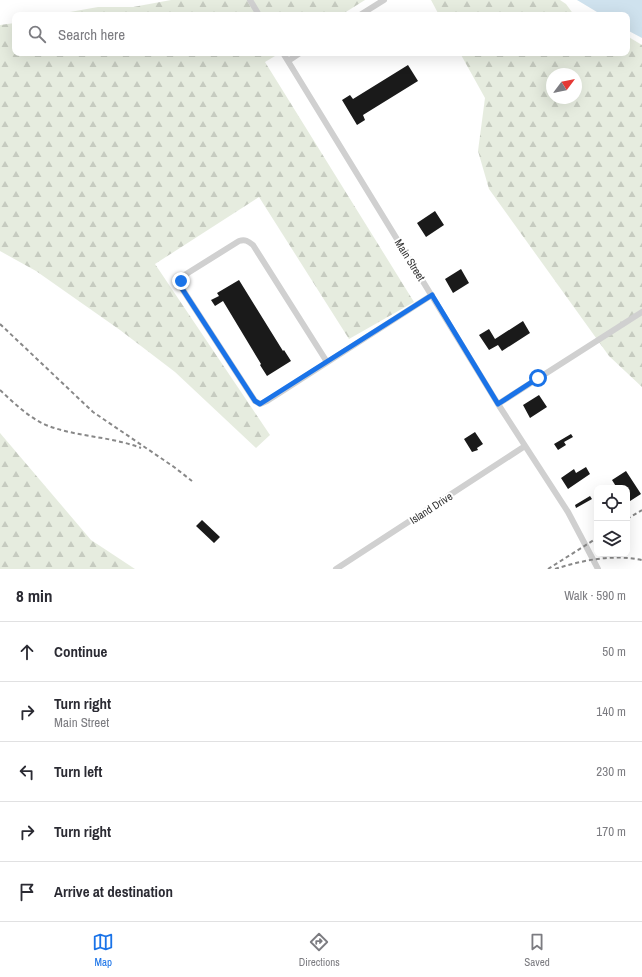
<!DOCTYPE html>
<meta charset="utf-8">
<style>
:root{--surface:#fff;--page:#f2f2f3;--text:#2b2b33;--muted:#7c7c81;--line:#e1e1e2;--accent:#1a73e8}
body{margin:0;font-family:"Archivo Narrow",sans-serif;background:var(--page);color:var(--text)}
.controls{position:absolute;right:12px;bottom:12px;display:grid;overflow:hidden;border-radius:8px;box-shadow:0 4px 16px #0002}
.controls button{width:36px;height:36px;display:grid;place-items:center;padding:0;border:0;border-bottom:1px solid var(--line);background:var(--surface);color:var(--text);font:20px sans-serif}
.compass{position:absolute;left:546px;top:68px;width:36px;height:36px;border-radius:50%;background:var(--surface);box-shadow:0 4px 16px #0002;rotate:58deg}
.stop{position:absolute;width:12px;height:12px;margin:-9px;border:3px solid #1a73e8;border-radius:50%;background:#fff}
.stop.end{background:#1a73e8;border-color:#fff;box-shadow:0 1px 4px #0008}
.list{margin:0;padding:0;list-style:none}
h2{display:flex;justify-content:space-between;align-items:center;height:52px;margin:0;padding:0 16px;font-size:17px}
h2 small{font-size:13px;font-weight:400;color:var(--muted)}
.list li{display:grid;grid-template-columns:26px 1fr auto;gap:12px;align-items:center;box-sizing:border-box;height:60px;padding:0 16px;border-top:1px solid var(--line)}
.list b{display:block;font-size:15px;white-space:nowrap}
.list p{margin:0;font-size:13px;white-space:nowrap;color:var(--muted)}
.list em{font-size:13px;font-style:normal;color:var(--muted)}
.icon{flex:none;width:22px;height:22px;fill:none;stroke:currentColor;stroke-width:2;stroke-linecap:round;stroke-linejoin:round}
.map{position:relative;flex:none;width:642px;height:569px;overflow:hidden}
.search{position:absolute;background:var(--surface);box-shadow:0 4px 16px #0002;left:12px;right:12px;top:12px;height:44px;display:flex;align-items:center;gap:10px;box-sizing:border-box;padding:0 14px;border-radius:8px;color:var(--muted);font-size:15px}
.sheet{height:352px;background:var(--surface)}
nav{display:flex;justify-content:space-around;align-items:center;box-sizing:border-box;height:56px;border-top:1px solid var(--line);background:var(--surface);font-size:11px;color:var(--muted)}
nav a{display:grid;justify-items:center;gap:2px}
nav .on{color:var(--accent)}
.map>svg:first-child{display:block}
.forest{fill:url(#forest-firs);fill-rule:evenodd}
.water{fill:#cfe2ee}
.building{fill:#1a1a1a}
.lines{fill:none;stroke-linecap:round;stroke-linejoin:round}
.minor{stroke:#d0d0d0;stroke-width:6}
.rail{stroke:#888;stroke-width:2;stroke-dasharray:4 3;stroke-linecap:butt}
.route{stroke:#1a73e8;stroke-width:5}
.labels{text-anchor:middle;stroke-width:4;stroke-linejoin:round;paint-order:stroke}
.street-label{font-size:11px;fill:#333;stroke:#fff}
</style>
<div class="map">
<svg width="642" height="569" viewBox="0 0 642 569">
<defs>
<pattern id="forest-firs" width="22" height="20" patternUnits="userSpaceOnUse"><rect width="22" height="20" fill="#e6ecdf"/><path d="M5 1l3.5 6h-7zM16 11l3.5 6h-7z" fill="#c6cbc0"/></pattern>
</defs>
<rect width="100%" height="100%" fill="#fff"/>
<!-- forest -->
<path class="forest" d="M171,0h194l-24,15h-288l45,-8h35z
M431,0h129l6,4 8,11h-135z
M15,23v30h265l-15,9 149,240 -65,37 -90,-142 -104,67 115,171 -14,13 -81,-76 -55,-42 -84,-59 -36,-20v-226z
M627,36l15,9v342l-33,-31 -120,-167 -11,-38 7,-53 -25,-45h167zM552,74h24v24h-24z
M0,433l91,107 44,29h-135z"/>
<!-- water -->
<path class="water" d="M577,0h65v38l-15,-8v-15h-25z"/>
<!-- building -->
<path class="building" d="M408,65l10,16 -55,34 2,5 -8,5 -15,-25 8,-5 3,4z
M435,211l9,14 -18,12 -9,-14z
M461,269l8,14 -16,10 -8,-14z
M239,280l44,71 1,-1 7,11 -24,15 -7,-11 1,-1 -38,-63 -8,5 -4,-6 8,-4 -2,-3z
M523,321l7,12 -28,18 -4,-6 -9,5 -10,-15 10,-6 6,10z
M539,395l8,12 -17,11 -7,-13z
M475,432l8,12 -6,4 1,2 -6,2 -8,-13z
M571,434l2,3 -9,5 2,3 -8,5 -4,-6z
M586,467l4,7 -22,15 -7,-11 13,-9 2,4z
M626,471l15,23 -14,9v-15h-10l-5,-8z
M590,496l2,3 -16,9 -1,-3z
M202,520l18,17 -6,6 -18,-17z"/>
<g class="lines">
<!-- minor -->
<path class="minor" d="M250,0l9,15
M360,15l24,-15
M283,53l215,351 70,108 30,57
M288,61l12,-8
M327,362l-74,-117c-5,-4 -8,-6 -14,-4l-56,35 -2,11 74,114 5,3 7,-3 165,-106
M498,404l144,-92
M336,569l189,-123"/>
<!-- rail -->
<path class="rail" d="M0,324l93,88 81,55 18,14
M0,390c14,13 28,27 46,35 30,12 64,11 95,23
M627,519l15,-9
M548,569l49,-31
M555,569c28,-9 58,-15 87,-9"/>
</g>
<g class="lines">
<!-- route -->
<path class="route" d="M181,281v6l74,114 5,3 172,-109 66,109 40,-26"/>
</g>
<g class="labels">
<!-- street labels -->
<g class="street-label">
<text transform="translate(410 260) rotate(58)" y="4">Main Street</text>
<text transform="translate(431 508) rotate(-33)" y="4">Island Drive</text>
</g>
</g>
</svg>
<div class="controls">
<button><svg class="icon" aria-label="locate" viewBox="0 0 24 24"><circle cx="12" cy="12" r="6"/><path d="M12 2v4M12 18v4M2 12h4M18 12h4"/></svg></button>
<button><svg class="icon" aria-label="layers" viewBox="0 0 24 24"><path d="M12 4l9 5-9 5-9-5zM3 14l9 5 9-5"/></svg></button>
</div>
<svg class="compass" viewBox="-18 -18 36 36"><path d="M0-13l5 13h-10z" fill="#e53935"/><path d="M0 13l5-13h-10z" fill="#7c7c81"/></svg>
<div class="stop" style="left:538px;top:378px"></div>
<div class="stop end" style="left:181px;top:281px"></div>
<div class="search"><svg class="icon" aria-label="search" viewBox="0 0 24 24"><circle cx="10" cy="10" r="6"/><path d="M15 15l6 6"/></svg>Search here</div>
</div>
<section class="sheet">
<h2>8 min<small>Walk · 590 m</small></h2>
<ul class="list">
<li><svg class="icon" aria-label="ahead" viewBox="0 0 24 24"><path d="M12 20V5M6 11l6-6 6 6"/></svg><div><b>Continue</b></div><em>50 m</em></li>
<li><svg class="icon" aria-label="right" viewBox="0 0 24 24"><path d="M7 20v-9h11M14 6l5 5-5 5"/></svg><div><b>Turn right</b><p>Main Street</p></div><em>140 m</em></li>
<li><svg class="icon" aria-label="left" viewBox="0 0 24 24"><path d="M17 20v-9H6M10 6l-5 5 5 5"/></svg><div><b>Turn left</b></div><em>230 m</em></li>
<li><svg class="icon" aria-label="right" viewBox="0 0 24 24"><path d="M7 20v-9h11M14 6l5 5-5 5"/></svg><div><b>Turn right</b></div><em>170 m</em></li>
<li><svg class="icon" aria-label="arrive" viewBox="0 0 24 24"><path d="M6 21V4h12l-3 4 3 4H6"/></svg><div><b>Arrive at destination</b></div></li>
</ul>
</section>
<nav>
<a class="on"><svg class="icon" aria-label="map" viewBox="0 0 24 24"><path d="M3 6l6-2 6 2 6-2v14l-6 2-6-2-6 2zM9 4v14M15 6v14"/></svg>Map</a>
<a><svg class="icon" aria-label="directions" viewBox="0 0 24 24"><path d="M12 3l9 9-9 9-9-9zM9 14v-3h6M13 9l2 2-2 2"/></svg>Directions</a>
<a><svg class="icon" aria-label="saved" viewBox="0 0 24 24"><path d="M7 4h10v16l-5-4-5 4z"/></svg>Saved</a>
</nav>
